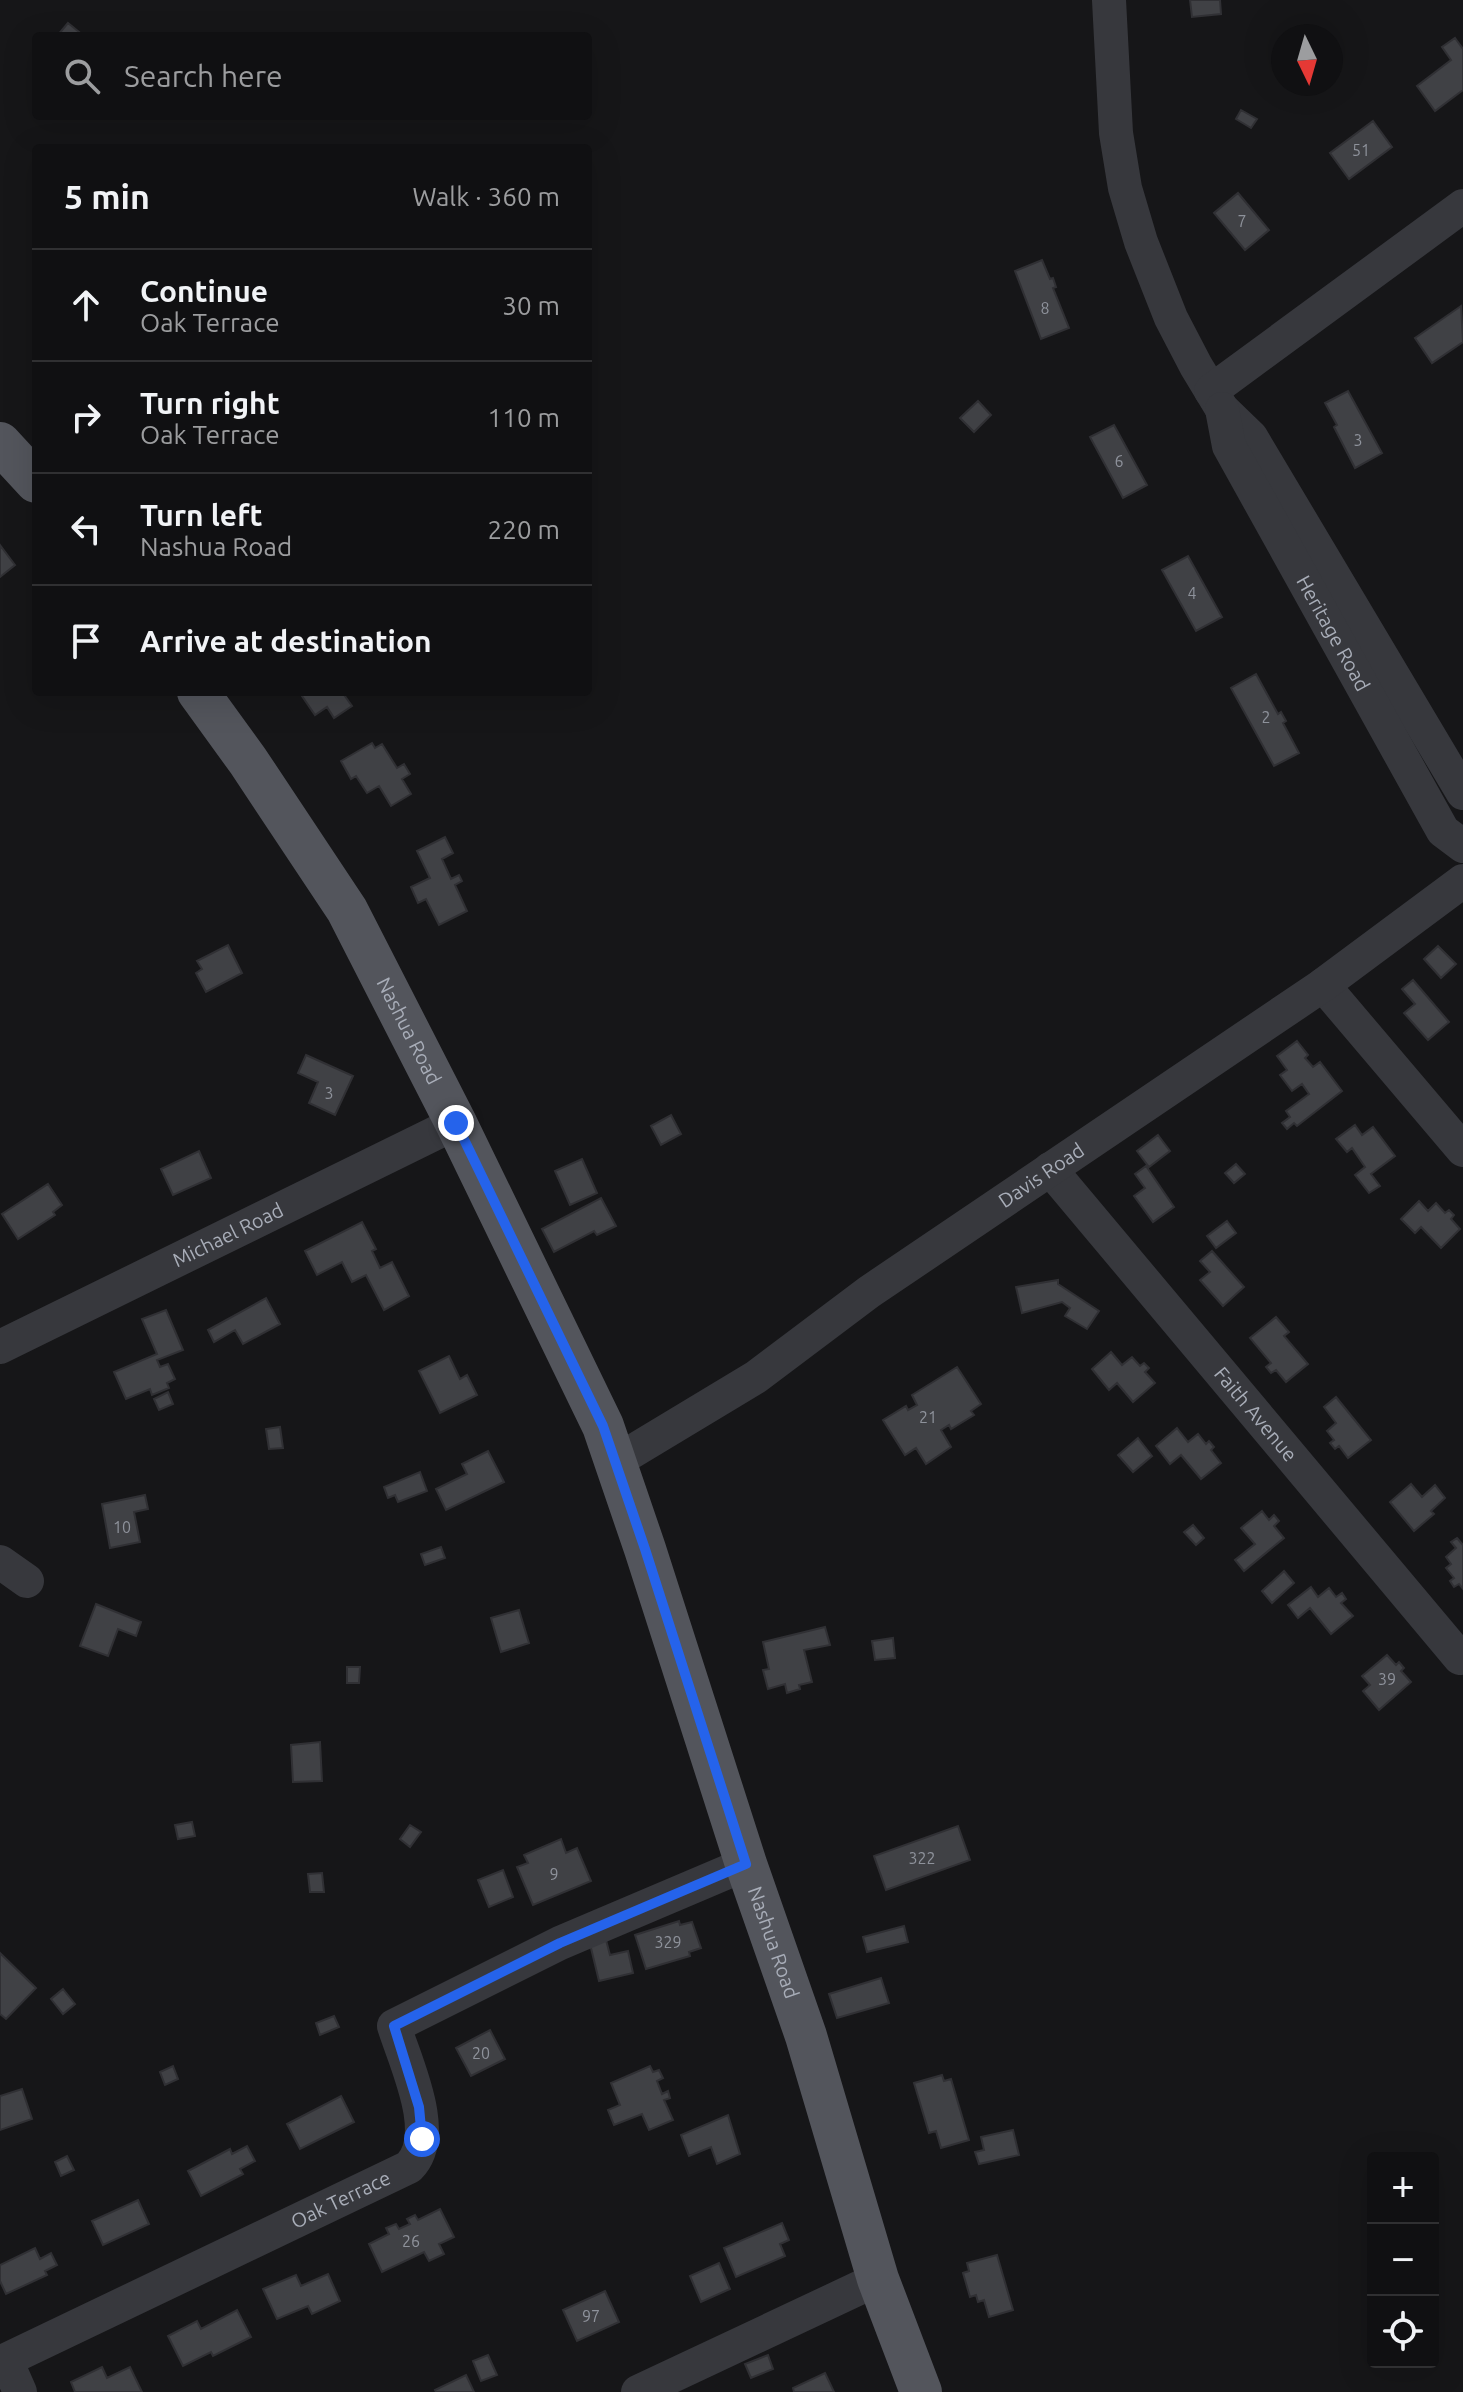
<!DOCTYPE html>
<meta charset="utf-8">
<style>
:root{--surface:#101012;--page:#19191b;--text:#f1f3f6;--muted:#9c9d9f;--line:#303032}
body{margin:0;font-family:Ubuntu,sans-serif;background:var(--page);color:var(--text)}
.controls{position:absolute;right:24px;bottom:24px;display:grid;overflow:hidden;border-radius:8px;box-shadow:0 8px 32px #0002}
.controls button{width:72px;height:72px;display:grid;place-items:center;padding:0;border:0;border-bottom:2px solid var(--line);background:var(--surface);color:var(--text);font:40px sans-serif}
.compass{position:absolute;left:1271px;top:24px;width:72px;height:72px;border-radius:50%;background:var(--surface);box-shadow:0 8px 32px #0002;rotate:175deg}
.stop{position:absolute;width:24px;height:24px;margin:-18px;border:6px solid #2563eb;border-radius:50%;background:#fff}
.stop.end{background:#2563eb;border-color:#fff;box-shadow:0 2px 8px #0008}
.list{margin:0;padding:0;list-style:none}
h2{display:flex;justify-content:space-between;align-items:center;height:104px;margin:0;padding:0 32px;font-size:34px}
h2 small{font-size:26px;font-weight:400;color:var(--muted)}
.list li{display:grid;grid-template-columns:52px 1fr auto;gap:24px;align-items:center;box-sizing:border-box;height:112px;padding:0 32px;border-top:2px solid var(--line)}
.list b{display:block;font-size:30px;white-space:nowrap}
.list p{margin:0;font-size:26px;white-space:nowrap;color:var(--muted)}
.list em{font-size:26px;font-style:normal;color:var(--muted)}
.icon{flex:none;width:44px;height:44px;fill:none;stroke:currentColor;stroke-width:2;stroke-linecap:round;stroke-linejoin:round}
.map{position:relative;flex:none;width:1463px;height:2392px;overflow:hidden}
.search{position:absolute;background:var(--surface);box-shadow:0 8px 32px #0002;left:32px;top:32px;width:560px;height:88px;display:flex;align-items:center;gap:20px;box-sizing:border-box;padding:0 28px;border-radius:8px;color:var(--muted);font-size:30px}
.panel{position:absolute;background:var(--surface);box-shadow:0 8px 32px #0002;left:32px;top:144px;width:560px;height:552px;border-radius:8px}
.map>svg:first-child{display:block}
.building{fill:#404145;stroke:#303034;stroke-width:2}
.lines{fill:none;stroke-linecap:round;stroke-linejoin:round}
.minor{stroke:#37383d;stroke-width:34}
.major{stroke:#53555c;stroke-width:42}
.route{stroke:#2563eb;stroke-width:10}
.labels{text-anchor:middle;stroke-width:6;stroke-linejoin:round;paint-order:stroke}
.number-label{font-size:16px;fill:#8e929b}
.street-label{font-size:20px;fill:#a8adb8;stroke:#111113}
</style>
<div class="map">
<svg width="1463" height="2392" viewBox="0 0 1463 2392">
<rect width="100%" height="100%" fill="#161618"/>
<!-- building -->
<path class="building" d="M1190,0h30l1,14 -29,3z
M68,23l16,13h-27z
M1455,38l8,11v41l-28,21 -18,-25 34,-26 -9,-13z
M1241,110l16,9 -6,9 -15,-9z
M1373,121l19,26 -43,32 -19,-26z
M1238,193l31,37 -24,20 -31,-37z
M1042,260l8,19 3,-1 3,9 -3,1 16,40 -28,11 -26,-68z
M1461,306l2,36 -31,21 -17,-25z
M1348,391l34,62 -27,15 -21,-41 3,-2 -12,-22z
M978,401l13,14 -17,17 -14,-14z
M1114,425l33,60 -24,13 -33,-61z
M0,545l15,20 -15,12z
M1188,556l34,61 -26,14 -34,-61z
M1256,674l22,40 3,-2 5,9 -3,2 16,30 -25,13 -43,-78z
M306,692h36l10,14 -18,12 -7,-11 -12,8 -13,-19z
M372,743l3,5 7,-4 15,24 7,-4 6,10 -8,5 9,15 -20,12 -12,-20 -12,7 -11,-17 -5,3 -10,-18z
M445,837l8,16 -11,6 9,20 8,-4 3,6 -7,4 12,26 -28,14 -13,-26 -8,4 -7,-16 19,-9 -13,-27z
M228,945l14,28 -36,19 -10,-19 6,-4 -5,-8z
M1438,946l18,18 -15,14 -17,-19z
M1413,980l36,42 -21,18 -24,-27 11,-9 -13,-15z
M1297,1041l11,14 -3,3 8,9 7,-5 22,29 -45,35 -3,-3 -7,6 -5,-6 8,-6 -4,-6 23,-17 -7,-10 -10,7 -12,-16 7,-5 -10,-14z
M306,1055l47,21 -18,39 -26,-12 9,-21 -20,-9z
M671,1115l10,19 -20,11 -10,-19z
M1355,1125l7,10 11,-8 22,29 -24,18 9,12 -11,7 -14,-18 10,-8 -13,-19 -5,4 -11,-13z
M1158,1135l12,16 -21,16 -12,-16z
M199,1151l12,27 -38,17 -12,-26z
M582,1159l15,34 -27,12 -15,-34z
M1236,1164l9,10 -11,9 -9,-10z
M1146,1166l28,41 -21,15 -19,-26 11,-8 -10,-14z
M48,1184l14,21 -9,7 2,3 -37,24 -16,-25z
M601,1198l15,28 -19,9 -3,-4 -40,21 -12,-23z
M1419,1201l9,10 8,-8 9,10 4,-3 5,5 -3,4 9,10 -19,19 -20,-21 -6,6 -14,-14z
M1227,1221l9,12 -20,15 -9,-12z
M362,1222l14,27 -4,2 8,17 12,-6 17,34 -25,14 -18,-35 -14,7 -10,-20 -25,13 -12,-24z
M1212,1251l32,36 -21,19 -23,-26 10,-8 -10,-11z
M1058,1280v4l41,27 -12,18 -22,-13 5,-8 -8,-6 -40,11 -6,-26z
M266,1298l14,26 -37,20 -8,-14 -21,12 -6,-12z
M166,1310l17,40 -26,10 3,7 8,-3 7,15 -8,4 2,5 -17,7 -2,-6 -24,10 -12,-27 43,-18 -15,-35z
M1276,1317l13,15 -5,4 24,28 -22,18 -10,-12 -5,3 -5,-6 5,-4 -21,-25z
M1111,1352l11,13 10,-8 8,9 4,-3 5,5 -4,4 10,11 -22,19 -16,-19 -8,7 -17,-21z
M449,1356l11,23 7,-4 10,20 -37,18 -21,-42z
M957,1367l24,37 -10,7 3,4 -23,14 -2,-4 -8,5 10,17 -25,17 -10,-16 -11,7 -22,-35 23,-14 2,4 9,-5 -5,-10z
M168,1392l5,12 -14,6 -5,-11z
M1336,1397l35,43 -23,18 -9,-12 -4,3 -5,-6 4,-3 -7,-9 9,-8 -12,-16z
M280,1427l3,21 -14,1 -3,-20z
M1177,1428l11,14 10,-8 8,10 3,-3 5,6 -3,3 10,13 -20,16 -20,-24 -11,9 -14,-18z
M1138,1438l14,18 -19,16 -15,-17z
M488,1451l16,31 -58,28 -10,-21 31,-15 -5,-10z
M420,1472l7,19 -29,11 -3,-7 -7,3 -4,-11z
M1411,1484l11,13 13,-12 10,13 -14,13 3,3 -20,17 -24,-29z
M145,1495l3,14 -14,3 6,30 -30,6 -8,-44z
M1262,1511l7,9 5,-5 5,6 -5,5 10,12 -40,33 -9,-11 20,-16 -14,-16z
M1193,1525l11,13 -8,7 -12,-13z
M1457,1538l6,7v44l-4,-5 -5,3 -4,-6 4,-3 -8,-10 5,-4 -5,-7 10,-9 -5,-6z
M441,1547l4,11 -20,7 -4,-11z
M1284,1571l10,12 -22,20 -10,-12z
M1311,1587l7,10 11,-9 7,9 6,-4 4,6 -5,4 12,13 -22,18 -21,-26 -12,10 -10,-13z
M96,1604l45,18 -5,14 -18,-7 -10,27 -28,-10z
M519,1610l10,33 -28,9 -10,-34z
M825,1627l5,18 -26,5 8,32 -13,3 1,4 -13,4 -2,-9 -17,5 -5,-19 6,-1 -6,-27z
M893,1638l2,20 -20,2 -3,-19z
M1387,1655l9,10 3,-3 5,6 -3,3 10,11 -32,28 -16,-19 7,-6 -8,-9z
M347,1667h13l-1,16h-12z
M320,1742l2,39 -29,1 -2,-37z
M192,1822l3,14 -17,3 -3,-14z
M410,1825l11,7 -11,15 -10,-8z
M958,1826l12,34 -84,30 -12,-34z
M561,1839l5,14 11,-5 14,33 -58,24 -16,-38 11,-4 -4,-8z
M503,1870l10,27 -24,10 -11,-27z
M322,1873l2,19h-14l-2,-18z
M679,1921l1,4 12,-3 9,26 -12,4 1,4 -44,13 -11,-34z
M904,1926l4,16 -41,10 -4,-15z
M606,1940l4,15 18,-4 5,22 -34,8 -9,-37z
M0,1953l36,35 -30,31 -6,-5z
M881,1978l8,25 -52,15 -8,-24z
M63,1989l12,15 -12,10 -12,-15z
M334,2016l5,11 -19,8 -4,-12z
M490,2030l15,29 -34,17 -15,-28z
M173,2066l5,13 -13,6 -5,-13z
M650,2066l3,6 6,-2 4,8 -6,3 5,13 6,-3 2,7 -6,2 9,20 -24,10 -7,-16 -28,11 -6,-15 12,-5 -9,-22z
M942,2075l2,6 7,-2 18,61 -28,8 -5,-17 -7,2 -15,-50z
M22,2089l10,30 -32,11v-34z
M341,2096l13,26 -54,27 -13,-25z
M728,2115l12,39 -23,10 -6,-17 -22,9 -8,-21z
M1013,2130l6,25 -40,9 -4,-12 9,-2 -3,-13z
M247,2146l8,15 -15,8 3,5 -42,22 -13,-25 42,-22 2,5z
M67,2156l7,14 -13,6 -6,-14z
M138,2200l11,24 -46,21 -11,-24z
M440,2209l14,28 -15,7 5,10 -15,7 -5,-9 -42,20 -13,-28 20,-10 -3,-6 10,-4 3,5 11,-5 -3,-5 8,-4 3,5z
M782,2223l7,17 -9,4 5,12 -49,21 -12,-29z
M35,2248l5,11 11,-6 6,12 -12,6 2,4 -41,19 -6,-13v-16z
M997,2255l16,55 -24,7 -5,-17 -6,2 -2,-7 -6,2 -7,-24 6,-2 -2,-8z
M719,2263l11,26 -29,13 -11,-26z
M328,2274l12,27 -28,13 -4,-8 -31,13 -14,-30 33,-14 5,11z
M605,2291l14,31 -42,19 -14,-31z
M237,2310l14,27 -38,19 -2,-4 -28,14 -15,-30 29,-15 4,8z
M488,2355l9,20 -16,6 -8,-20z
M768,2355l5,14 -22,9 -6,-14z
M102,2367l5,11 23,-11 12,25h-67l-4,-10z
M825,2373l9,19h-40l-1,-4z
M466,2375l8,17h-38l-1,-2z"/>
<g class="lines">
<!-- minor -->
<g class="minor">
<path d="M1109,0l7,133 9,55 16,54 30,76 25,48 26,43 29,28 212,356"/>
<path d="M1211,391l252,-185"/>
<path id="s1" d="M1222,409l7,37 214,385 20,15"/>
<path d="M1323,985l140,165"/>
<path id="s2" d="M1050,1169l410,489 3,-3"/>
<path id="s3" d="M0,1347l456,-224"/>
<path id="s4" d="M615,1462l141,-85 113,-85 454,-307 140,-104"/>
<path d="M0,1562l27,19"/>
<path id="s5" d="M20,2392l-14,-32 403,-193c32,-32 -4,-105 -15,-141l166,-83 186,-79"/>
<path d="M638,2392l240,-113"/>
</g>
<!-- major -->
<g class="major">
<path d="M0,443l36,39"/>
<path id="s6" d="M198,692l50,69 99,149 109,213 147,303 42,123 101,315 60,172 72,243 43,113"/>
</g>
</g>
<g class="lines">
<!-- route -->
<path class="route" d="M422,2139l-3,-32 -25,-81 166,-83 186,-79 -101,-315 -42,-123 -147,-303"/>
</g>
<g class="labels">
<!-- number labels -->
<g class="number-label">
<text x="1361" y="156">51</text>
<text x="1242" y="227">7</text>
<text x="1045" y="314">8</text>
<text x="1358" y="446">3</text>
<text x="1119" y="467">6</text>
<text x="1192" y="599">4</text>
<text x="1266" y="723">2</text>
<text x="329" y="1099">3</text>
<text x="928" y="1423">21</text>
<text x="122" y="1533">10</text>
<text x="1387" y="1685">39</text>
<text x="922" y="1864">322</text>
<text x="554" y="1880">9</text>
<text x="668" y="1948">329</text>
<text x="481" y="2059">20</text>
<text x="411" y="2247">26</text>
<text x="591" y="2322">97</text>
</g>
<!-- street labels -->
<g class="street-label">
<text dy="7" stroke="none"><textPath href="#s1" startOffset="252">Heritage Road</textPath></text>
<text dy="7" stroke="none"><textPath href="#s6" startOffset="400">Nashua Road</textPath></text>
<text dy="7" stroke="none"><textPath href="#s4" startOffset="514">Davis Road</textPath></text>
<text dy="7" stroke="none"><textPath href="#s3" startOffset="254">Michael Road</textPath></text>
<text dy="7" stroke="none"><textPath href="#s2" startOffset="320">Faith Avenue</textPath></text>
<text dy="7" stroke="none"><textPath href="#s6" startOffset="1384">Nashua Road</textPath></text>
<text dy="7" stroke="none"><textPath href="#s5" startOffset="406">Oak Terrace</textPath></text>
</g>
</g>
</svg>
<div class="controls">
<button>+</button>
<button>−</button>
<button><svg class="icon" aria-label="locate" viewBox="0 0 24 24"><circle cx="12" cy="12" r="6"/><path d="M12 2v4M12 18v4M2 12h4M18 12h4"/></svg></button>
</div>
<svg class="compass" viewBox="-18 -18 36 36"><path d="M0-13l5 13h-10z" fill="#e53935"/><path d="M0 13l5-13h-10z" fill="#9c9d9f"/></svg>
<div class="stop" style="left:422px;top:2139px"></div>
<div class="stop end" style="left:456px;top:1123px"></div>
<div class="search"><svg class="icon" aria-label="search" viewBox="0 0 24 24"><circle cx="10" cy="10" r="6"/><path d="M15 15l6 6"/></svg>Search here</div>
<section class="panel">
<h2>5 min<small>Walk · 360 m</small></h2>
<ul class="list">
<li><svg class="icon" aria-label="ahead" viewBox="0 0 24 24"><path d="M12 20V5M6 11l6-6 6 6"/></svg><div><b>Continue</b><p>Oak Terrace</p></div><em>30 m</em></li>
<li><svg class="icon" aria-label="right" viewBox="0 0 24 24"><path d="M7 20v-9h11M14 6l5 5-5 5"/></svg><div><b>Turn right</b><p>Oak Terrace</p></div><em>110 m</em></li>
<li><svg class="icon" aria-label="left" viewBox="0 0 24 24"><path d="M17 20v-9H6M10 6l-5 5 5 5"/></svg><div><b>Turn left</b><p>Nashua Road</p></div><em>220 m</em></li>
<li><svg class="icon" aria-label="arrive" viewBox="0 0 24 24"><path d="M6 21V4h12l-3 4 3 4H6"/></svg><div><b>Arrive at destination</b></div></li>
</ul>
</section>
</div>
